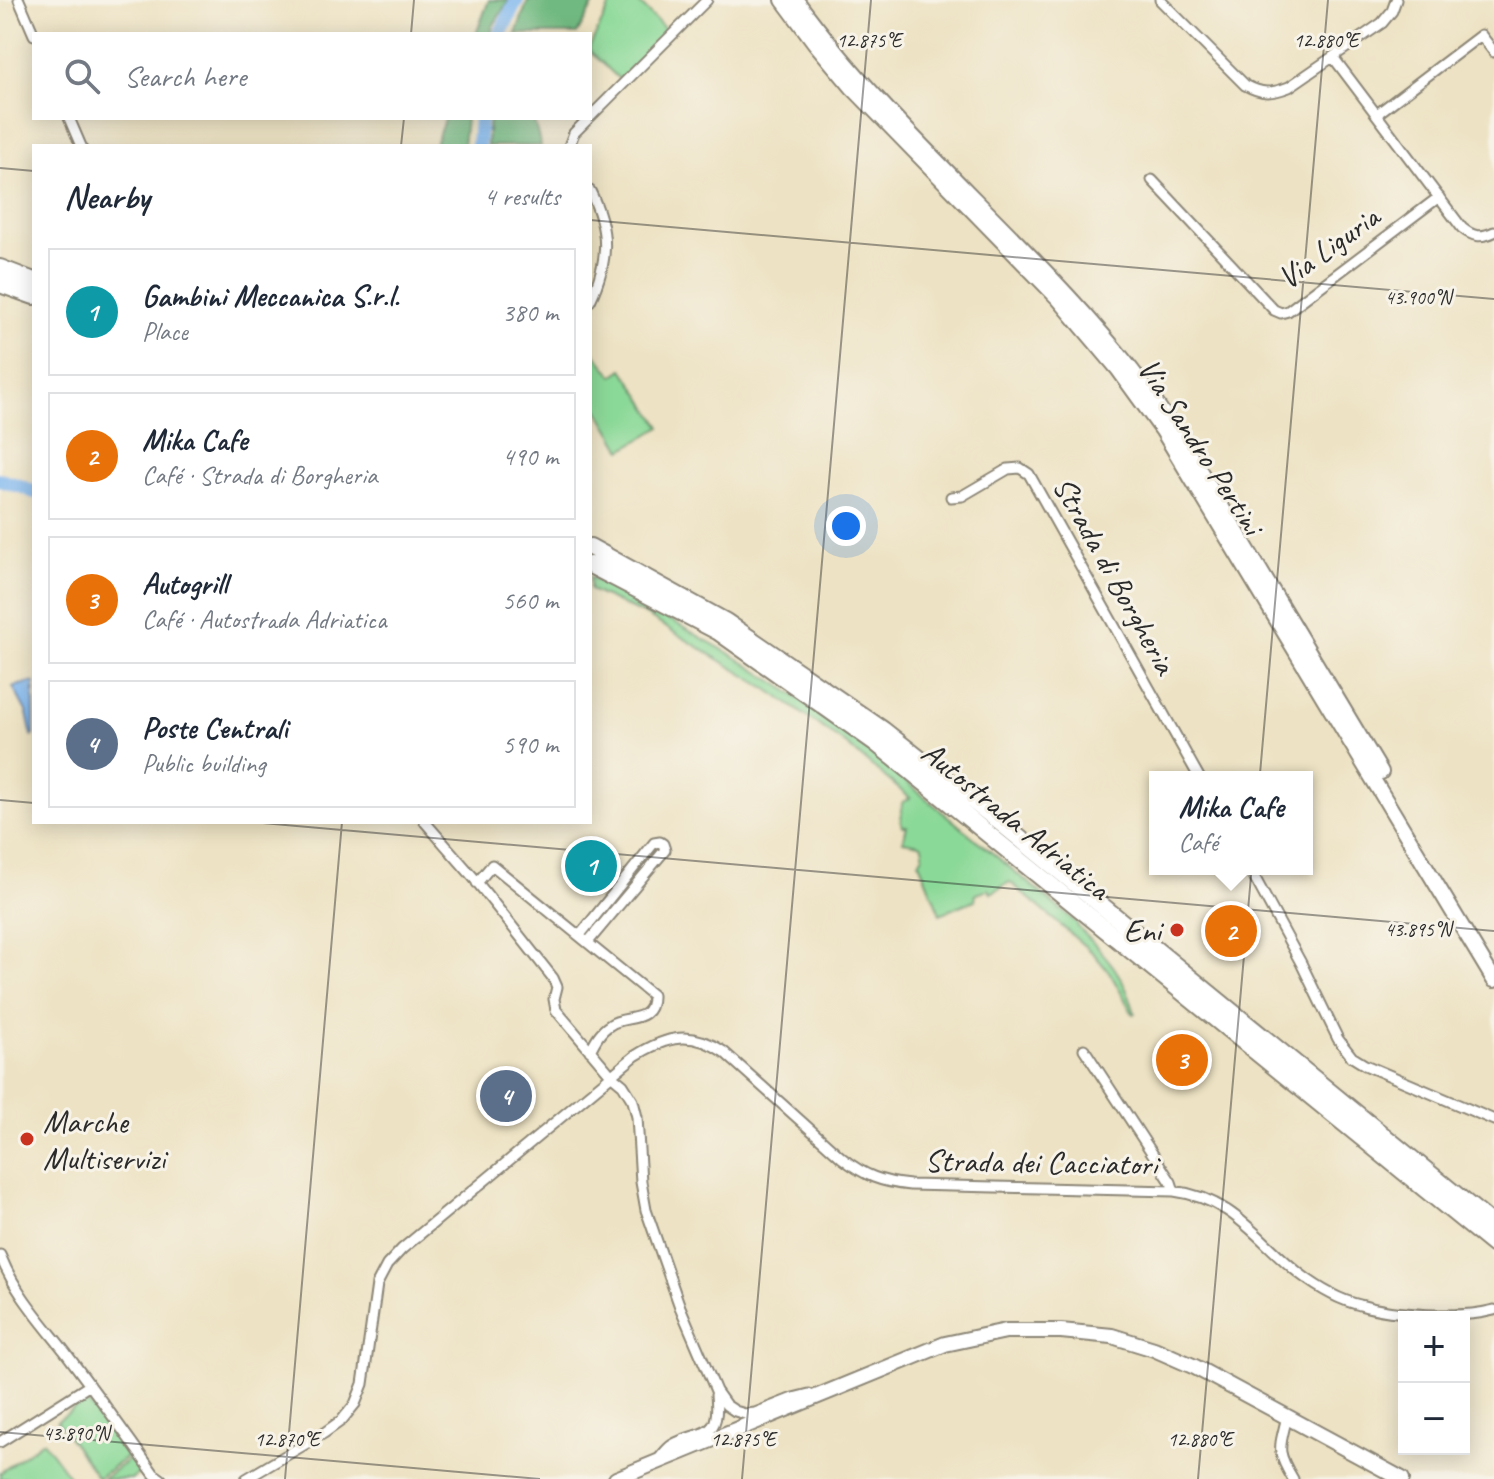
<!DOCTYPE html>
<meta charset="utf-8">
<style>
:root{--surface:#fff;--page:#f6f6f7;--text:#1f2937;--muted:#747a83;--line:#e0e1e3;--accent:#c8321e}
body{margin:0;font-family:Caveat,sans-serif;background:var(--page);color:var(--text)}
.controls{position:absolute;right:24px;bottom:24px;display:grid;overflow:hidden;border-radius:0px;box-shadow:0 4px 20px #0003}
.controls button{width:72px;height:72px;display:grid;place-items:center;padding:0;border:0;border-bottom:2px solid var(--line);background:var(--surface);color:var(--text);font:40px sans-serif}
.you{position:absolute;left:846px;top:526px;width:28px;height:28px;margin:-20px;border:6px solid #fff;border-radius:50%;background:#1a73e8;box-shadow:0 0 0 12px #1a73e833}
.badge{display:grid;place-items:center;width:52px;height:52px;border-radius:50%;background:var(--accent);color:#fff;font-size:26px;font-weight:700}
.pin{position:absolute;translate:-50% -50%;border:4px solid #fff;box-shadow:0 2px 8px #0006}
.popup{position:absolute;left:1149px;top:771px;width:164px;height:104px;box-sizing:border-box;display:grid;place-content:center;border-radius:0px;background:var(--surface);filter:drop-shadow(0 2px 6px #0005);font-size:26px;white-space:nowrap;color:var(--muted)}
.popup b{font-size:30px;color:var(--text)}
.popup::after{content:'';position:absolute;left:50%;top:100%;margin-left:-16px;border:16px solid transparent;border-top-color:var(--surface)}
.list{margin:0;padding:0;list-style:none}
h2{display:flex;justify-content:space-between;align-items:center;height:104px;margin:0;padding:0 32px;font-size:34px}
h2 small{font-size:26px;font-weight:400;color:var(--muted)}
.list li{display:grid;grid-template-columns:52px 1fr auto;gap:24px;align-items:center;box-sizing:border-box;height:128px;margin:0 16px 16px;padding:0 16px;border:2px solid var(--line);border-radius:0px}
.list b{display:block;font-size:30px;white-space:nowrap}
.list p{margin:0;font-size:26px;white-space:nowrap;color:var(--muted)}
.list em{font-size:26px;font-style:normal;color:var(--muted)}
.icon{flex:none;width:44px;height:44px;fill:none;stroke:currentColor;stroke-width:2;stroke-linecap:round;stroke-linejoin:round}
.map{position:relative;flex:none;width:1494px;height:1479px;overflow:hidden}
.search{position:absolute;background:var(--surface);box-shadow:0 4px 20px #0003;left:32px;top:32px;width:560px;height:88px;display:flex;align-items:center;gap:20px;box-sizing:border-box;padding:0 28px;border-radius:0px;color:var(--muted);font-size:30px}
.panel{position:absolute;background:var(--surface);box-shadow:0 4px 20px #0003;left:32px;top:144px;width:560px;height:680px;border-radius:0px}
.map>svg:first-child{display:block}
.green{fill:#8bd998;stroke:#5b8262;stroke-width:2}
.forest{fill:#70b980;stroke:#4e7256;stroke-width:2}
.water{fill:#80b8f0;stroke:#56728e;stroke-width:2}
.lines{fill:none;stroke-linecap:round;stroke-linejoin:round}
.river{stroke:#80b8f0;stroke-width:14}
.minor-casing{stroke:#8c8677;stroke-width:13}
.primary-casing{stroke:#8c8677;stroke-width:18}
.motorway-casing{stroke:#8c8677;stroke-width:20}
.minor{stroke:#fff;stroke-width:9}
.primary{stroke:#fff;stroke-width:14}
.motorway{stroke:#fff;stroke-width:16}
.ticks{fill:none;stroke:#2b2b2b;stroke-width:2;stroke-opacity:0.45}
.poi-dot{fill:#c8321e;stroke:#f7f3e8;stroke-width:3}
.labels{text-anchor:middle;stroke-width:6;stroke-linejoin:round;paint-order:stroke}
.street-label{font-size:32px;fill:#2b2b2b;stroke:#f7f3e8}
.poi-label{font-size:32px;fill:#2b2b2b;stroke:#f7f3e8;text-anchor:end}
.ticks-label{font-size:20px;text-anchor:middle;fill:#2b2b2b;stroke:#f7f3e8;stroke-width:6;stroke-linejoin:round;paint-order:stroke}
</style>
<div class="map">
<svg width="1494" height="1479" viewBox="0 0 1494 1479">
<rect width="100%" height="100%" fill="#f7f3e8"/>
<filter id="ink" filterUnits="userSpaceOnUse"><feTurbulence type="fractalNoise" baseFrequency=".0125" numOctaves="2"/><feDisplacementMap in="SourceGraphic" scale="16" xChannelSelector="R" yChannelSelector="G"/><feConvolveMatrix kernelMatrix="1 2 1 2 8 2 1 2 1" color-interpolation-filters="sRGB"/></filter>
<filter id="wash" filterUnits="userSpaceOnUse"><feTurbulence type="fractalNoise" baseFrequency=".006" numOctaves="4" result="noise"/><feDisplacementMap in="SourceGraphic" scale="32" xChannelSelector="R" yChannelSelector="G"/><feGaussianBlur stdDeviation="1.8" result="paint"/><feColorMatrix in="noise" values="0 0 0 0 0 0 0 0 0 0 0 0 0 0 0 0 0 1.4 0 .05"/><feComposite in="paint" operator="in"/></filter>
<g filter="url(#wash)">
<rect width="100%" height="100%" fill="#ede2c3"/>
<!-- green -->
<path class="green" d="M613,0h23l31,31 -47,49 -30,-29v-5z
M590,347l23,29 10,-7 38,58 -39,23 -32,-54z
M590,577l52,27 90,51 55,35 71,52 219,181 1,4c29,30 45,45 57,86l-2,1 -23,-41 -16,-19 -84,-72 -19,11 -2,-4 -13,5 -1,6 -35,14 -21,-52 4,-7v-8l-3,-3 -17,-3 4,-15h-5l-1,-3 1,-20 8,-5 -63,-53 -78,-55 -122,-74 -57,-26z
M86,1400l41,57 -29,21 -41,-57z
M43,1441l28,38h-71v-6z
M131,1458l11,13 -11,8h-28z"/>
<!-- forest -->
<path class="forest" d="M489,0h20l-16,26 -2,8h-15z
M528,0h68l-19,34h-61z
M445,118h21l-3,28h-29z
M489,118h44l8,28h-54z"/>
<!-- water -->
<path class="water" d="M31,682l3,1v52l-2,2 -5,-24 -14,-26z"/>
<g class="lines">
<!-- river -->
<path class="river" d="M500,34l17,-34
M478,146l2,-28
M0,480l23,7 11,5"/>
</g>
</g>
<g filter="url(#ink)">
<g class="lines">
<!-- minor casing -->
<g class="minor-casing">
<path id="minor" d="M19,0l15,35
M1160,0l85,85c17,9 26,9 44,2l93,-64 10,-12 4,-11
M1333,57l129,171c11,9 19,10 32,4
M1377,114l104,-79 13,17
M590,117l117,-117
M69,118l12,28
M569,146l5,-13 15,-15
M1152,180l122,130 7,3 7,-2 151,-114
M590,191c20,40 19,70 0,110
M951,497l11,-1 46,-27 12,-1 9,6 170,303
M425,822l48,55 80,101 4,9 -3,12 2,11 55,65 12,10 10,16 4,16 4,65 5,28 34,97 36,84 10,14 9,6 10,3 10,-1 38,-15 16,-4
M1250,869l51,94 37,76 14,18 13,8 129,55
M477,883l15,-18 160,130c1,30 -27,19 -42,30 -10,6 -15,16 -20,26
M580,935l74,-92 6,-1 3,2 2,6 -77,92
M1084,1049l87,133 3,9
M0,1255c15,38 41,66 66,98 30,40 59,80 88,121l7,5
M1287,1416c-7,32 -12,33 6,63
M0,1442l90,-57
M659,1459c4,-5 8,-11 13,-14 29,-17 49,-3 44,-50
M246,1479l78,-46 18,-13 13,-16 8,-20 14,-100 10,-19 15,-16 233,-193c32,-20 56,-26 89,-4l118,106c23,18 39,24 68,27l264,6c60,8 82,48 126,83 17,13 39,26 60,31 34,10 100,14 134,5"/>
</g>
<!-- primary casing -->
<g class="primary-casing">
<path id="primary" d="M783,0l32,43 37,44 206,211 60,71 45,62 331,549
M796,0c94,129 220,230 322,353 47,57 84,122 123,186 47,78 93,155 140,233
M616,1479l329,-135 61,-13h55l51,5 42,13 41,18 207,112"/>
</g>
<!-- motorway casing -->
<g class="motorway-casing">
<path id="motorway" d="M0,268l34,13
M0,284l34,12
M590,547l136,75 157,108 119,94 492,402
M590,565l129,67 157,111 618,502"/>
</g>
<!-- minor -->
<use href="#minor" class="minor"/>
<!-- primary -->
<use href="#primary" class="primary"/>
<!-- motorway -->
<use href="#motorway" class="motorway"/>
</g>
</g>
<!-- ticks -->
<path class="ticks" d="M411,34l3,-34M401,146l3,-28M0,168l34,3M590,220l904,79M0,800l34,3M251,822l1243,109M0,1432l540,47M285,1479l57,-657M742,1479l129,-1479M1198,1479l130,-1479"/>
<!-- markers -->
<g class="poi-dot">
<circle cx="1177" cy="930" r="8"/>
<circle cx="27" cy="1139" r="8"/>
</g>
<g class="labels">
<!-- street labels -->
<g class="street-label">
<text transform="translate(1328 247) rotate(-36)" y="11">Via Liguria</text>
<text transform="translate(1201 446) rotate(57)" y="11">Via Sandro Pertini</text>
<text transform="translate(1115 575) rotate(61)" y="11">Strada di Borgheria</text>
<text transform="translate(1016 820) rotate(39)" y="11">Autostrada Adriatica</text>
<text transform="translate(1041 1162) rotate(1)" y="11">Strada dei Cacciatori</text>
</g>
<!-- poi labels -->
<g class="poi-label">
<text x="1161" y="941">Eni</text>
<text x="43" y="1132" text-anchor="start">Marche<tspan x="43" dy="37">Multiservizi</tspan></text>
</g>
</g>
<g class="ticks-label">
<text x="869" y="47">12.875°E</text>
<text x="1326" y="47">12.880°E</text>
<text x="1418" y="304">43.900°N</text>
<text x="1418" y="936">43.895°N</text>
<text x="76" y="1440">43.890°N</text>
<text x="287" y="1446">12.870°E</text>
<text x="743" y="1446">12.875°E</text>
<text x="1200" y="1446">12.880°E</text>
</g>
</svg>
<div class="controls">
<button>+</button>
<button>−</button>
</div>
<div class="you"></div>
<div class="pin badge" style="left:591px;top:866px;background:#0f9aa8">1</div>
<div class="pin badge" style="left:1231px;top:931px;background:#e8710a">2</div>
<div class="popup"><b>Mika Cafe</b>Café</div>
<div class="pin badge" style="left:1182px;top:1060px;background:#e8710a">3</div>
<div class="pin badge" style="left:506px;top:1096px;background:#5c6f8a">4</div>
<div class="search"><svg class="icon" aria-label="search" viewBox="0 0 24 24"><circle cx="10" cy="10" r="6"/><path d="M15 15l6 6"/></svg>Search here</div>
<section class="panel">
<h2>Nearby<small>4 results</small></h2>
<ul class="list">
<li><span class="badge" style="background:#0f9aa8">1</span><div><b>Gambini Meccanica S.r.l.</b><p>Place</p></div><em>380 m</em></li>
<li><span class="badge" style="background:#e8710a">2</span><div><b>Mika Cafe</b><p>Café · Strada di Borgheria</p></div><em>490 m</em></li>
<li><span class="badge" style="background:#e8710a">3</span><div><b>Autogrill</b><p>Café · Autostrada Adriatica</p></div><em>560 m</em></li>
<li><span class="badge" style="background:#5c6f8a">4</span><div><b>Poste Centrali</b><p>Public building</p></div><em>590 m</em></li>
</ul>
</section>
</div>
